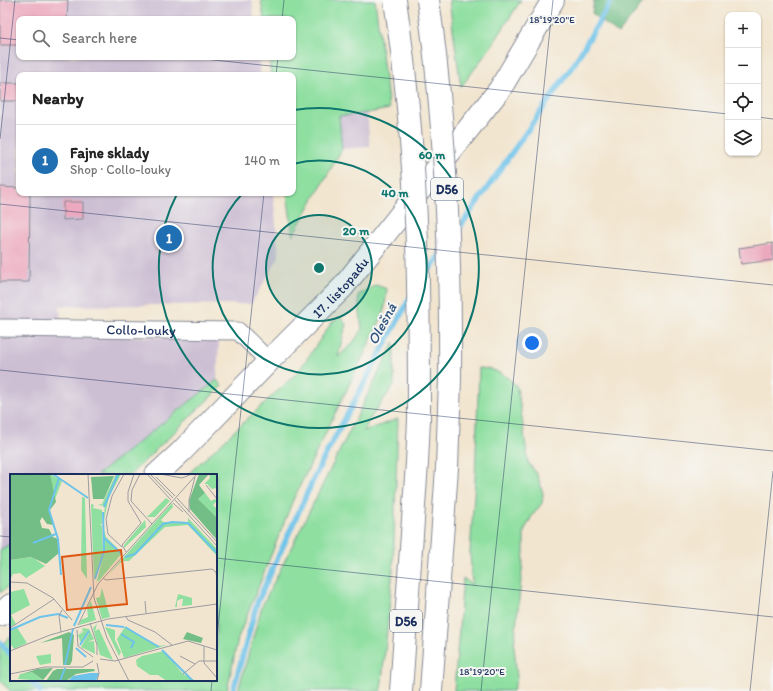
<!DOCTYPE html>
<meta charset="utf-8">
<style>
:root{--surface:#fff;--page:#f2f2f2;--text:#222;--muted:#767676;--line:#e0e0e0;--accent:#1f6fb2}
body{margin:0;font-family:Itim,sans-serif;background:var(--page);color:var(--text)}
.controls{position:absolute;right:12px;top:12px;display:grid;overflow:hidden;border-radius:8px;box-shadow:0 1px 3px #0004}
.controls button{width:36px;height:36px;display:grid;place-items:center;padding:0;border:0;border-bottom:1px solid var(--line);background:var(--surface);color:var(--text);font:20px sans-serif}
.you{position:absolute;left:532px;top:343px;width:14px;height:14px;margin:-10px;border:3px solid #fff;border-radius:50%;background:#1a73e8;box-shadow:0 0 0 6px #1a73e833}
.badge{display:grid;place-items:center;width:26px;height:26px;border-radius:50%;background:var(--accent);color:#fff;font-size:13px;font-weight:700}
.pin{position:absolute;translate:-50% -50%;border:2px solid #fff;box-shadow:0 1px 4px #0006}
.list{margin:0;padding:0;list-style:none}
h2{display:flex;justify-content:space-between;align-items:center;height:52px;margin:0;padding:0 16px;font-size:17px}
h2 small{font-size:13px;font-weight:400;color:var(--muted)}
.list li{display:grid;grid-template-columns:26px 1fr auto;gap:12px;align-items:center;box-sizing:border-box;height:72px;padding:0 16px;border-top:1px solid var(--line)}
.list b{display:block;font-size:15px;white-space:nowrap}
.list p{margin:0;font-size:13px;white-space:nowrap;color:var(--muted)}
.list em{font-size:13px;font-style:normal;color:var(--muted)}
.icon{flex:none;width:22px;height:22px;fill:none;stroke:currentColor;stroke-width:2;stroke-linecap:round;stroke-linejoin:round}
.map{position:relative;flex:none;width:773px;height:691px;overflow:hidden}
.search{position:absolute;background:var(--surface);box-shadow:0 1px 3px #0004;left:16px;top:16px;width:280px;height:44px;display:flex;align-items:center;gap:10px;box-sizing:border-box;padding:0 14px;border-radius:8px;color:var(--muted);font-size:15px}
.panel{position:absolute;background:var(--surface);box-shadow:0 1px 3px #0004;left:16px;top:72px;width:280px;height:124px;border-radius:8px}
.map>svg:first-child{display:block}
.industrial{fill:#ccbed3}
.green{fill:#8edfa0;stroke:#54877f}
.forest{fill:#72be86;stroke:#467672}
.lines{fill:none;stroke-linecap:round;stroke-linejoin:round}
.stream{stroke:#6dc3ea;stroke-width:5.5}
.building{fill:#eca8be}
.minor-casing{stroke:#868a96;stroke-width:19}
.secondary-casing{stroke:#868a96;stroke-width:24}
.motorway-casing{stroke:#868a96;stroke-width:24}
.minor{stroke:#fff;stroke-width:17}
.secondary{stroke:#fff;stroke-width:22}
.motorway{stroke:#fff;stroke-width:22}
.motorway-bridge-casing{stroke:#868a96;stroke-width:24;stroke-linecap:butt}
.motorway-bridge{stroke:#fff;stroke-width:22}
.ticks{fill:none;stroke:#1b2f5e;stroke-width:1;stroke-opacity:0.45}
.ring{fill:none;stroke:#0f766e;stroke-width:2}
.labels{text-anchor:middle;stroke-width:4;stroke-linejoin:round;paint-order:stroke}
.shield{fill:#f6f6f2;stroke:#5d6b8a;stroke-width:1}
.shield-label{font-size:13px;font-weight:bold;fill:#1b2f5e}
.street-label{font-size:14px;fill:#1b2f5e;stroke:#f6f6f2}
.water-label{font-size:15px;font-style:italic;fill:#305481;stroke:#f6f6f2}
.inset-river{fill:none;stroke:#6dc3ea;stroke-width:2}
.inset-road{fill:none;stroke:#9c9ca2;stroke-width:1}
.view{fill:#de5710;fill-opacity:0.15;stroke:#de5710;stroke-width:2}
.inset-edge{fill:none;stroke:#1b2f5e;stroke-width:2}
.ticks-label{font-size:10px;text-anchor:middle;fill:#1b2f5e;stroke:#f6f6f2;stroke-width:4;stroke-linejoin:round;paint-order:stroke}
.centre{fill:#0f766e;stroke:#f6f6f2;stroke-width:2}
.ring-label{font-size:12px;text-anchor:middle;font-weight:bold;fill:#0f766e;stroke:#f6f6f2;stroke-width:4;stroke-linejoin:round;paint-order:stroke}
</style>
<div class="map">
<svg width="773" height="691" viewBox="0 0 773 691">
<rect width="100%" height="100%" fill="#f6f6f2"/>
<filter id="ink" filterUnits="userSpaceOnUse"><feTurbulence type="fractalNoise" baseFrequency=".025" numOctaves="2"/><feDisplacementMap in="SourceGraphic" scale="8" xChannelSelector="R" yChannelSelector="G"/><feConvolveMatrix kernelMatrix="1 2 1 2 8 2 1 2 1" color-interpolation-filters="sRGB"/></filter>
<filter id="wash" filterUnits="userSpaceOnUse"><feTurbulence type="fractalNoise" baseFrequency=".012" numOctaves="4" result="noise"/><feDisplacementMap in="SourceGraphic" scale="16" xChannelSelector="R" yChannelSelector="G"/><feGaussianBlur stdDeviation="0.9" result="paint"/><feColorMatrix in="noise" values="0 0 0 0 0 0 0 0 0 0 0 0 0 0 0 0 0 1.4 0 .05"/><feComposite in="paint" operator="in"/></filter>
<g filter="url(#wash)">
<rect width="100%" height="100%" fill="#f2e5cf"/>
<!-- industrial -->
<path class="industrial" d="M0,0h252l2,19h-235v38h239l2,18h-241v118h254l6,64 -28,47 -191,2 1,29 95,2 63,4 -2,39 -120,95h-86v68l-10,7h-1z
M367,113l3,34 -28,2 -3,-33z"/>
<!-- green -->
<path class="green" d="M261,0h114l14,109 -22,4 -28,3 3,33 -49,86 -6,-42h6v-118h-22l-2,-18h24v-38h-29z
M449,0h72l-28,44 -32,43z
M376,285l11,4 -3,24 -91,187 -55,138 -11,53h-217l-10,-11v-34l11,-10v44h205v-205h-29l111,-103 34,-50 9,-5 5,7 -8,33 14,-13 10,-14 -4,-35z
M394,342v43l-25,35 -5,11 34,-12 -5,150 -12,122h-143l24,-85z
M479,368l12,1 13,6 12,10 3,12 9,65 9,13 4,11 2,8 -1,9 -10,13 -8,15v21l-10,94 3,32 -4,13h-59l9,-113 9,7 -2,-33 5,-71z
M217,380l5,6 -92,89h-33z
M11,543v41l-11,9v-43z"/>
<!-- forest -->
<path class="forest" d="M594,0h51l-27,34 -26,-21z"/>
<g class="lines">
<!-- stream -->
<path class="stream" d="M455,234l119,-170 38,-64
M425,276l17,-24
M0,642l11,13
M31,680l9,11
M233,691l24,-88 63,-138 91,-169"/>
</g>
<g id="blocks">
<!-- building -->
<path class="building" d="M0,0h68l-1,19h-48v26h-19z
M0,83h19v18h-19z
M0,187l19,1v5h11l-1,89h-29z
M63,202h20v17l-20,1z
M773,243v17l-32,4 -2,-16z"/>
</g>
</g>
<g filter="url(#ink)">
<use href="#blocks" fill-opacity="0" stroke="#868a96" stroke-width="1"/>
<g class="lines">
<!-- minor casing -->
<g class="minor-casing">
<g id="minor">
<path id="s1" d="M0,328l238,3 31,30"/>
</g>
</g>
<!-- secondary casing -->
<g class="secondary-casing">
<g id="secondary">
<path id="s2" d="M156,475l25,-23 88,-91 74,-74 157,-198 53,-89"/>
<path d="M0,615l11,-10"/>
</g>
</g>
<!-- motorway casing -->
<g class="motorway-casing">
<path id="motorway" d="M401,691l16,-228 2,-44
M431,691l16,-223 3,-89"/>
</g>
<!-- minor -->
<use href="#minor" class="minor"/>
<!-- secondary -->
<use href="#secondary" class="secondary"/>
<!-- motorway -->
<use href="#motorway" class="motorway"/>
<!-- motorway-bridge casing -->
<g class="motorway-bridge-casing">
<path id="motorway-bridge" d="M395,0c12,81 19,162 22,244 2,58 2,117 2,175
M428,0c18,126 23,252 22,379"/>
</g>
<!-- motorway-bridge -->
<use href="#motorway-bridge" class="motorway-bridge"/>
</g>
</g>
<!-- ticks -->
<path class="ticks" d="M282,19l2,-19M0,38l19,2M185,57l543,57M276,75l2,-18M758,117l15,2M0,139l15,-139M0,204l773,81M0,370l773,81M0,536l11,1M216,558l557,59M216,646l48,-453M211,691l1,-11M481,691l72,-691M750,691l23,-220"/>
<!-- distance rings -->
<circle cx="319" cy="268" r="53" fill="#0f766e" fill-opacity=".12"/>
<g class="ring">
<circle cx="319" cy="268" r="53"/>
<path d="M293 164A107 107 0 1 1 243 193"/>
<path d="M294 110A160 160 0 1 1 177 194"/>
</g>
<g class="labels">
<!-- shield labels -->
<g class="shield">
<rect x="431" y="178" width="32" height="22" rx="3"/>
<rect x="390" y="610" width="32" height="22" rx="3"/>
</g>
<g class="shield-label">
<text x="447" y="194">D56</text>
<text x="406" y="626">D56</text>
</g>
<!-- street labels -->
<g class="street-label">
<text dy="5" stroke="none"><textPath href="#s2" startOffset="263">17. listopadu</textPath></text>
<text dy="5" stroke="none"><textPath href="#s1" startOffset="141">Collo-louky</textPath></text>
</g>
<!-- water labels -->
<g class="water-label">
<text transform="translate(382 324) rotate(-62)" y="5">Olešná</text>
</g>
</g>
<!-- overview -->
<g transform="translate(10 474)">
<rect width="207" height="207" fill="#f2e5cf"/>
<path d="M40,0l12,7 -7,18 -1,-4zM106,0h5l-12,23 -6,27 2,-18 -7,-1 4,-1zM199,0h8v14l-5,1 -5,-5h-3l6,-6zM195,19l6,8 4,-2 2,2 -4,4 4,4v12l-19,-22zM72,23l3,1 2,81 -6,-9zM156,24l4,3 -15,16h-8zM162,29l1,4 -12,13 2,2h25v-4l29,31v7l-29,-31 -23,2 -36,34h-7l-15,15zM81,30l3,1 -1,3 9,2v14h-2l2,2 1,26 -9,28zM135,46l1,7 -22,21v-3zM93,52l3,11 16,16 -24,29 -1,-3 -1,6 7,-29zM22,83l13,9 -19,12 -6,-5 -7,1 -3,6v-20zM92,114l8,29 -8,2 -6,-21 4,-1zM14,115l6,16 -19,10 5,9 -6,3v-35zM168,120l14,4v7l-10,1 1,-7h-2l-4,2v6h-2zM81,127l5,19 -17,5 2,-5 7,-3 -1,-9zM87,150l-2,7 4,-2 14,31 -13,-5 -7,-27zM6,152l11,17 -13,6 -4,-6v-14zM95,153l10,3v10l6,12 -2,4zM115,153l33,19 9,-1 -43,13 -7,-19zM72,154l7,1 5,10 -6,3 6,-1 1,13 -14,-7 8,-14 -1,-2 -7,12 -3,-8 7,-4 -7,2 5,-2zM154,177l19,23 13,7h-29l-9,-6h-8l-13,-9 -1,-6 6,-4zM41,180v9l-11,2 -4,-9zM22,198l12,9 -26,-2 2,-5z" fill="#8edfa0"/>
<path d="M0,0h40l6,28 -6,8 3,15 -6,-1 -5,-7 -2,4 2,7 7,1 4,8 5,2 2,13 -14,12 -15,-7 -21,3zM189,0h10l-10,11 6,8 -7,6 18,18 1,23 -27,-31 -1,-8zM104,2l-10,23h-11l-2,-22zM59,158l5,3 -2,26 -2,4h-7l-1,-27 -22,5zM177,158l16,6 -2,5 -18,-4zM43,194l-10,12 -11,-8 -10,2 15,-5zM47,195h37l1,2 -19,3 -10,7h-20l7,-10z" fill="#72be86"/>
<path d="M80,199h9l-3,8h-28l5,-5z" fill="#6dc3ea"/>
<path class="inset-river" d="M43,0l35,24M49,4l-10,32 9,29 3,36M94,33l14,-33M94,64l18,16M23,69l23,-9M115,83l10,-3 28,-30 9,-2 16,1 29,30M85,105l9,-28 -1,-39M96,151l18,2M64,152l17,-39M115,153l34,20M0,156l30,-13 18,-3 10,4M111,160l13,8 -3,6M70,171l9,-14M66,174l10,9M152,176l31,31M55,191l8,-36M50,207l5,-13"/>
<path class="inset-road" d="M78,0l6,124 13,40 22,43M130,0l-8,16 -1,11 21,23M137,0l24,26M140,0l23,24M150,0l22,4 10,-4M146,3l19,19M196,11l11,14M167,24l40,44M165,26l42,46M163,29l10,9M179,38v-12l6,-23M112,73l-14,-13 -2,-15 6,-23 12,-22M116,78l-4,-7 19,-22 -13,-22v-9l6,-18M93,104l3,2 106,-11 4,3 1,8M0,108l17,1 26,15 19,22M135,127l1,12M116,143l2,3 27,12 17,13M80,149l7,22v10M68,151l20,-41 99,-110M0,154l44,-29M67,156l1,16 15,11M51,158l-2,-16 3,-6M194,172v17l13,15M0,177l40,-16 58,-16 109,-15M170,182l15,8M90,185l15,2 73,-20 29,9M0,200l35,-7h38l10,-6M173,200l16,-13h18M87,207l2,-8 -2,-10"/>
<path class="view" d="M111,76l6,54 -60,6 -5,-53z"/>
<rect width="207" height="207" class="inset-edge"/>
</g>
<g class="ticks-label">
<text x="552" y="23">18°19'20"E</text>
<text x="482" y="675">18°19'20"E</text>
</g>
<circle cx="319" cy="268" r="6" class="centre"/>
<g class="ring-label">
<text x="432" y="159">60 m</text>
<text x="395" y="197">40 m</text>
<text x="356" y="235">20 m</text>
</g>
</svg>
<div class="controls">
<button>+</button>
<button>−</button>
<button><svg class="icon" aria-label="locate" viewBox="0 0 24 24"><circle cx="12" cy="12" r="6"/><path d="M12 2v4M12 18v4M2 12h4M18 12h4"/></svg></button>
<button><svg class="icon" aria-label="layers" viewBox="0 0 24 24"><path d="M12 4l9 5-9 5-9-5zM3 14l9 5 9-5"/></svg></button>
</div>
<div class="you"></div>
<div class="pin badge" style="left:169px;top:238px">1</div>
<div class="search"><svg class="icon" aria-label="search" viewBox="0 0 24 24"><circle cx="10" cy="10" r="6"/><path d="M15 15l6 6"/></svg>Search here</div>
<section class="panel">
<h2>Nearby<small></small></h2>
<ul class="list">
<li><span class="badge">1</span><div><b>Fajne sklady</b><p>Shop · Collo-louky</p></div><em>140 m</em></li>
</ul>
</section>
</div>
